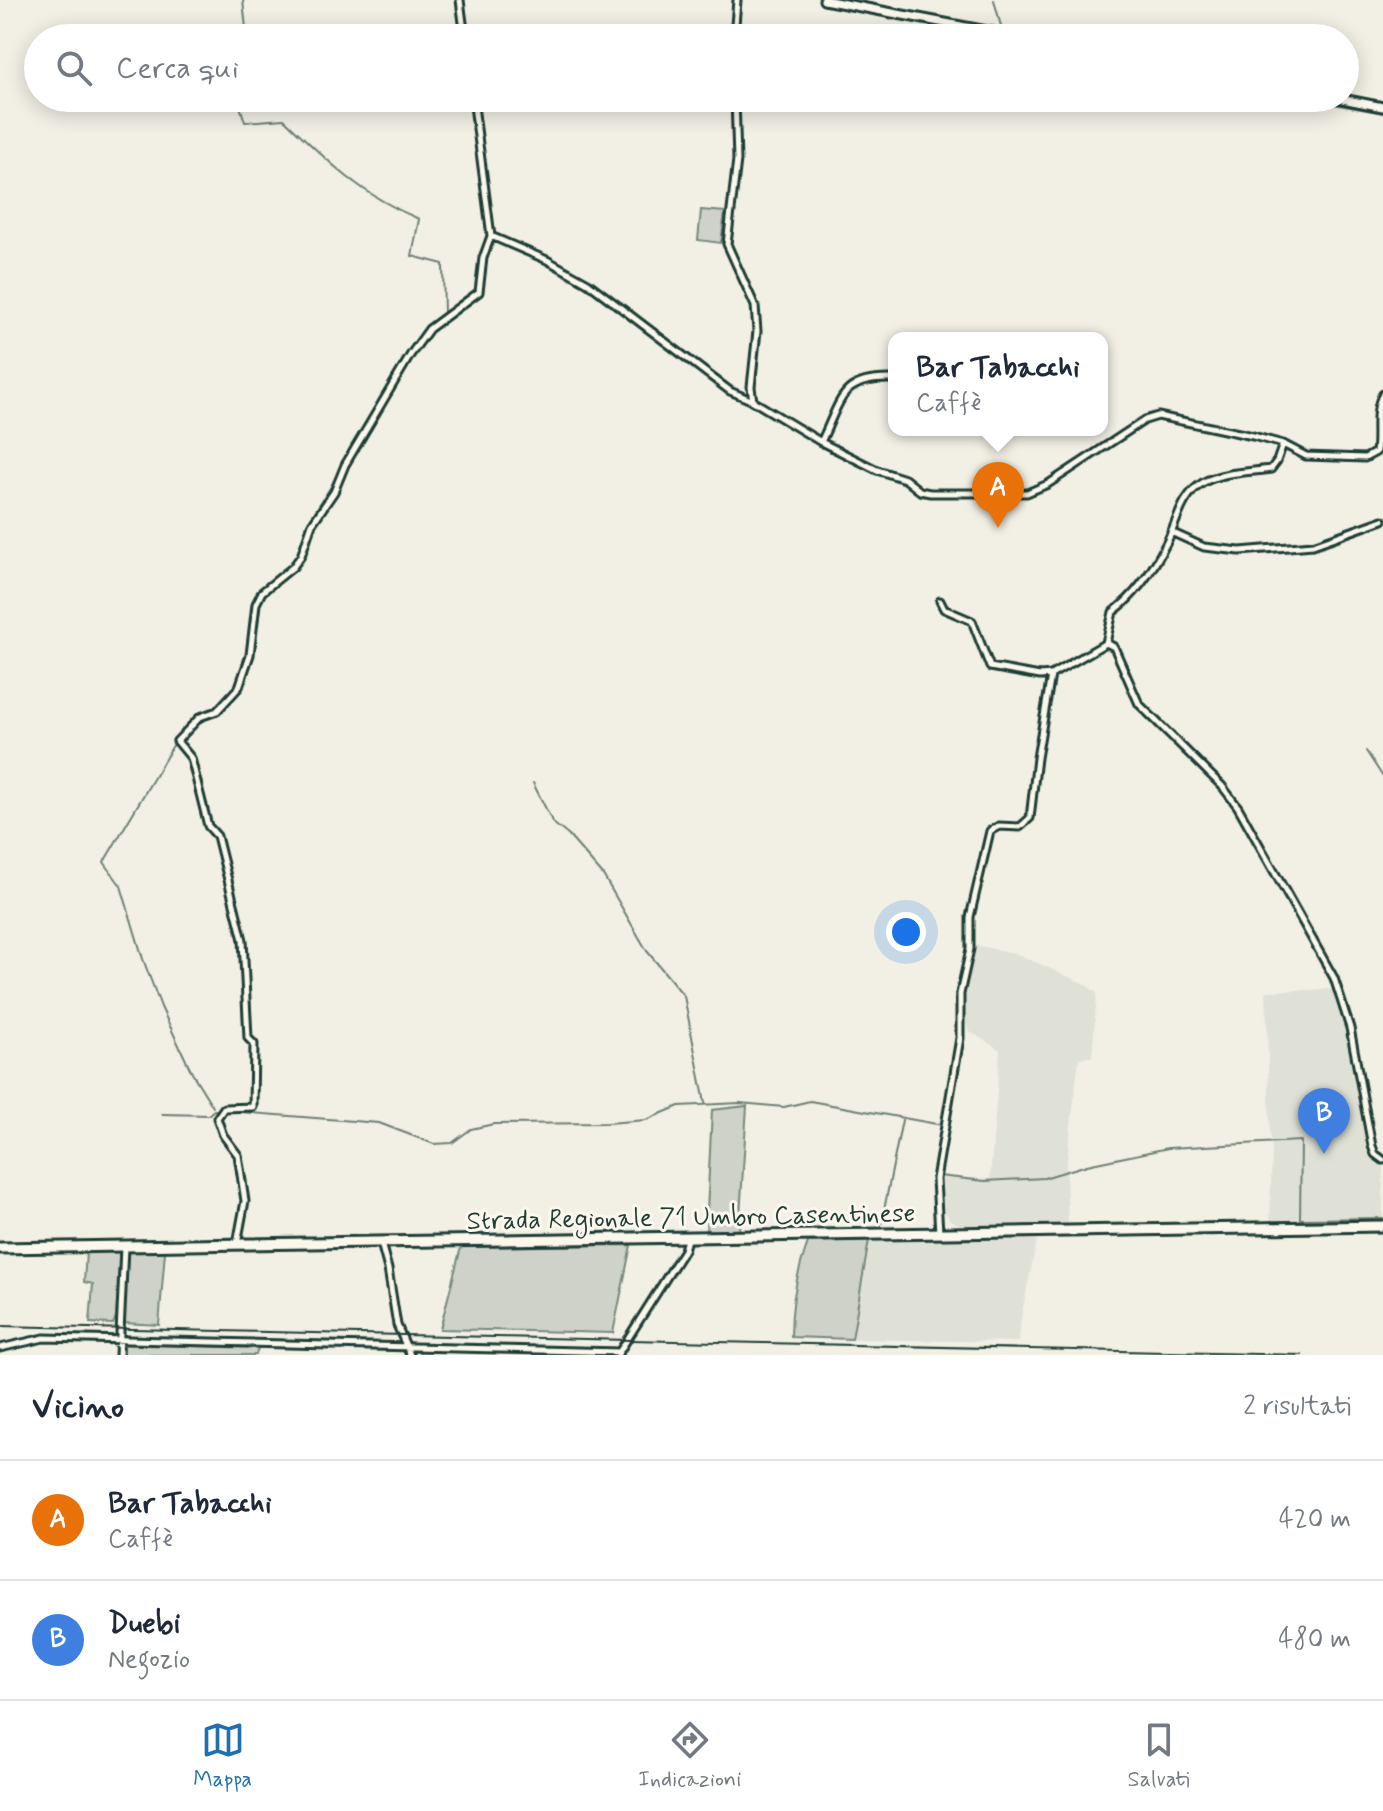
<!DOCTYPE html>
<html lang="it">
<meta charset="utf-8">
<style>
:root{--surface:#fff;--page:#f2f2f3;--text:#1f2937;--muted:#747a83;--line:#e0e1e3;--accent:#1f6fb2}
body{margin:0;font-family:Mynerve,sans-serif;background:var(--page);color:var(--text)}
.you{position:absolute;left:906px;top:932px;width:28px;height:28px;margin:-20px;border:6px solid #fff;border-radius:50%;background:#1a73e8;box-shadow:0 0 0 12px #1a73e833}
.badge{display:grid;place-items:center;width:52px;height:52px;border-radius:50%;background:var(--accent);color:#fff;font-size:26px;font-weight:700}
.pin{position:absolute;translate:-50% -66px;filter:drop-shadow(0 2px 4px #0008)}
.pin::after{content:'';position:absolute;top:42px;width:28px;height:24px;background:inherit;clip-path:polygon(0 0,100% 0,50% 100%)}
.popup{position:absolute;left:888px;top:332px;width:220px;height:104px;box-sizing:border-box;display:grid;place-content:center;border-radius:16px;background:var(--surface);filter:drop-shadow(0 2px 6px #0005);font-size:26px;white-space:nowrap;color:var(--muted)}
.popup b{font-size:30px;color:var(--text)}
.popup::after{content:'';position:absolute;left:50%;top:100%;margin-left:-16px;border:16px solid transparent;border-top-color:var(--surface)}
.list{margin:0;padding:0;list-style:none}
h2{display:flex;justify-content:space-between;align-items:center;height:104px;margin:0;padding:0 32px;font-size:34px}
h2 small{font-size:26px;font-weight:400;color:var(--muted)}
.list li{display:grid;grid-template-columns:52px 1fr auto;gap:24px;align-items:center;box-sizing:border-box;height:120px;padding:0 32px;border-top:2px solid var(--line)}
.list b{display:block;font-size:30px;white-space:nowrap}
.list p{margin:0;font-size:26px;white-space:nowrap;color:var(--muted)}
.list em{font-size:26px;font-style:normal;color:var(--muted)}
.icon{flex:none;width:44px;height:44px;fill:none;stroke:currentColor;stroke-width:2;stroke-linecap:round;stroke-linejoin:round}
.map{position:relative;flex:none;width:1383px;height:1355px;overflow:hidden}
.search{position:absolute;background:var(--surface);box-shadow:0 4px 20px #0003;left:24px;right:24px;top:24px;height:88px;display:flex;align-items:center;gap:20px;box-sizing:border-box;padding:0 28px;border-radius:44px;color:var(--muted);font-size:30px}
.sheet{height:344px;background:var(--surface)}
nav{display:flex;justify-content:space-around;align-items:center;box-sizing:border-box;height:112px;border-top:2px solid var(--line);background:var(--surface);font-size:22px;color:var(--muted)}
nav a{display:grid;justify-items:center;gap:4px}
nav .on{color:var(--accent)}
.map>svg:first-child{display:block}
.built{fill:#e0e1d6}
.green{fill:#cfd2c8;stroke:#77887e;stroke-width:2}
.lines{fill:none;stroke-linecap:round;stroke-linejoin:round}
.stream{stroke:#6e7f75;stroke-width:2}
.minor-casing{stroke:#1f3d34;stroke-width:11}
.tertiary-casing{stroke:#1f3d34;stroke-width:13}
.primary-casing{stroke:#1f3d34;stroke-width:15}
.minor{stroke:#fbf7ec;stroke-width:5}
.tertiary{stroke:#fbf7ec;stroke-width:7}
.primary{stroke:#fbf7ec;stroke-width:9}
.rail{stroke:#1f3d34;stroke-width:2}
.labels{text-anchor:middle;stroke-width:6;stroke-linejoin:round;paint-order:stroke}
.street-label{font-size:26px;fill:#1f3d34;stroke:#fbf7ec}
</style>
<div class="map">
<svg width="1383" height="1355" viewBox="0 0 1383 1355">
<rect width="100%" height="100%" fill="#f2f0e5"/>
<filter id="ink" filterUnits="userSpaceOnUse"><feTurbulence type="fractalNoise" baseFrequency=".0125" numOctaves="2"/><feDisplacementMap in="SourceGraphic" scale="16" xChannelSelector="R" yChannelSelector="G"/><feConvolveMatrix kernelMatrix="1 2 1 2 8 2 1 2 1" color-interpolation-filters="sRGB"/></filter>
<g filter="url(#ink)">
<!-- built -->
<path class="built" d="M974,945l41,8 70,31 12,9 -5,64 -13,1 -13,110 2,57 -103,2 -15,-7 -7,-12 -1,-31 48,2 10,-129 -31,-19 -4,-11 1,-30z
M1333,989l14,40 24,126 12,7v60l-113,-1 2,-77 -2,-10 -4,-143z
M1038,1235l-17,83 -2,24 -167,-3 17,-99z"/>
<!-- green -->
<path class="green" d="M701,210l24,2 -4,31 -23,-3z
M747,1106l-8,126h-33l6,-122z
M869,1240l-17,99 -61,-2c0,-34 5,-63 17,-95z
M631,1245l-18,88 -173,-4 21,-82z
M118,1251l2,6 -4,60 -3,7 -23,-1 3,-39 -9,-2 2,-30z
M127,1251h38l-6,74 -36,-2z
M123,1344l135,4 -2,7h-133z"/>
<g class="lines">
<!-- stream -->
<path class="stream" d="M243,0l4,38
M994,0l8,30
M242,98l-2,8 5,16 39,-3c44,43 77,76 135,100l-7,37 31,8 1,51
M1301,98l82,15
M395,377l9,-19 13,-16
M348,455l11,-18
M296,559l13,-38 31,-49
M273,580l13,-11
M252,620v-18l7,-10
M238,682l9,-25
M205,713l12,-6
M183,731l10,-10
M175,742l-71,120 17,24 22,73 18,48 31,66 21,34
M1366,751l17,26
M533,783l20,40 15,12 35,40 44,76 37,45 21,107
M162,1114l46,1 6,-5 165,13 55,21 18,-1 19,-14 23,-5 114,-1 38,-3 33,-14 61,-3 44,4 26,-6 132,24
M1375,1150l8,4
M939,1176l46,5 59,-3 43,-13 81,-17 133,-7 -1,78 83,-1
M881,1225l21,-105"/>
<!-- minor casing -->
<g class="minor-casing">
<path id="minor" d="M460,0l5,38
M734,38l3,-38
M735,98l2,62 -10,84 28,62 2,25 -6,56 2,14 68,41 56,28 28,9 15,12 10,2h97l21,-9 97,-64 13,-4 95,20 30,8 23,12 59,2 11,-6c3,-20 -3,-41 7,-58
M491,236l56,24 41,23 142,108 23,10
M821,442c21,-43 19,-65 73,-63
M1171,532l33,15 36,4 73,-6 70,-25
M940,601l4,8 28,12 18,46 50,9 11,-1 55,-32 7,-31c23,-17 40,-42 53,-68 12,-22 14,-48 38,-62 18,-10 47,-10 67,-13l6,-8 6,-17
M1106,643l8,4 25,57 83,82 16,21 96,171 16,50 22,118 3,8 8,6
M939,1233l-3,-54 24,-141v-44l10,-45v-32l20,-86 9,-5 21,1 10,-9 7,-60 14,-83
M381,1243l7,26 9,56 13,30
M237,1244l8,-43 -7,-46 -15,-20 -6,-17 7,-10 29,-1 1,-63 -6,-6 -5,-98 -26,-104 -9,-10 -17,-68 -14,-17 23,-24 17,-6 22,-24 11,-32 6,-51 6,-12 31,-25 8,-11 11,-32 22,-32 11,-27 66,-111 18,-25 50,-37 4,-34 8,-22 -18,-138
M0,1348l44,-10 576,14
M618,1354l66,-104 3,-11
M119,1355l5,-108"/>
</g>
<!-- tertiary casing -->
<g class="tertiary-casing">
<path id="tertiary" d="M824,0l200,38
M1337,98l46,9"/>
</g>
<!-- primary casing -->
<g class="primary-casing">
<path id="primary" d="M0,1248l1383,-22"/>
</g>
<!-- minor -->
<use href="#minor" class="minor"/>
<!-- tertiary -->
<use href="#tertiary" class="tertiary"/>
<!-- primary -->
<use href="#primary" class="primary"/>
<!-- rail -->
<path class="rail" d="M0,1326l1302,29"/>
</g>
</g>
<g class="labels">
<!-- street labels -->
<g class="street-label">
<text transform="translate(691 1216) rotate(-1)" y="9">Strada Regionale 71 Umbro Casentinese</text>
</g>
</g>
</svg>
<div class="you"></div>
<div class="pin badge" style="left:998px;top:528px;background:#e8710a">A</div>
<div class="popup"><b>Bar Tabacchi</b>Caffè</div>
<div class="pin badge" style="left:1324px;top:1154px;background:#3f7fe0">B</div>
<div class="search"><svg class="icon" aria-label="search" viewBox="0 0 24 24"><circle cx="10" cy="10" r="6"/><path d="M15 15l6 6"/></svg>Cerca qui</div>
</div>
<section class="sheet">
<h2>Vicino<small>2 risultati</small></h2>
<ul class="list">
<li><span class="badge" style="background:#e8710a">A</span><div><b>Bar Tabacchi</b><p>Caffè</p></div><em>420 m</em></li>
<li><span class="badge" style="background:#3f7fe0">B</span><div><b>Duebi</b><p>Negozio</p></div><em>480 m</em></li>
</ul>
</section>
<nav>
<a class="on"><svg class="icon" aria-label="map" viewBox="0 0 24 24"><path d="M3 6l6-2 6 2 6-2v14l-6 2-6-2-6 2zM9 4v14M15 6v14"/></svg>Mappa</a>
<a><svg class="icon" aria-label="directions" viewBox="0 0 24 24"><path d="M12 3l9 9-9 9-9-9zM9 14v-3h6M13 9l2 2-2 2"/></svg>Indicazioni</a>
<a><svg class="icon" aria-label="saved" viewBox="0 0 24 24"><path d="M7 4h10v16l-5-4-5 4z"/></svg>Salvati</a>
</nav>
